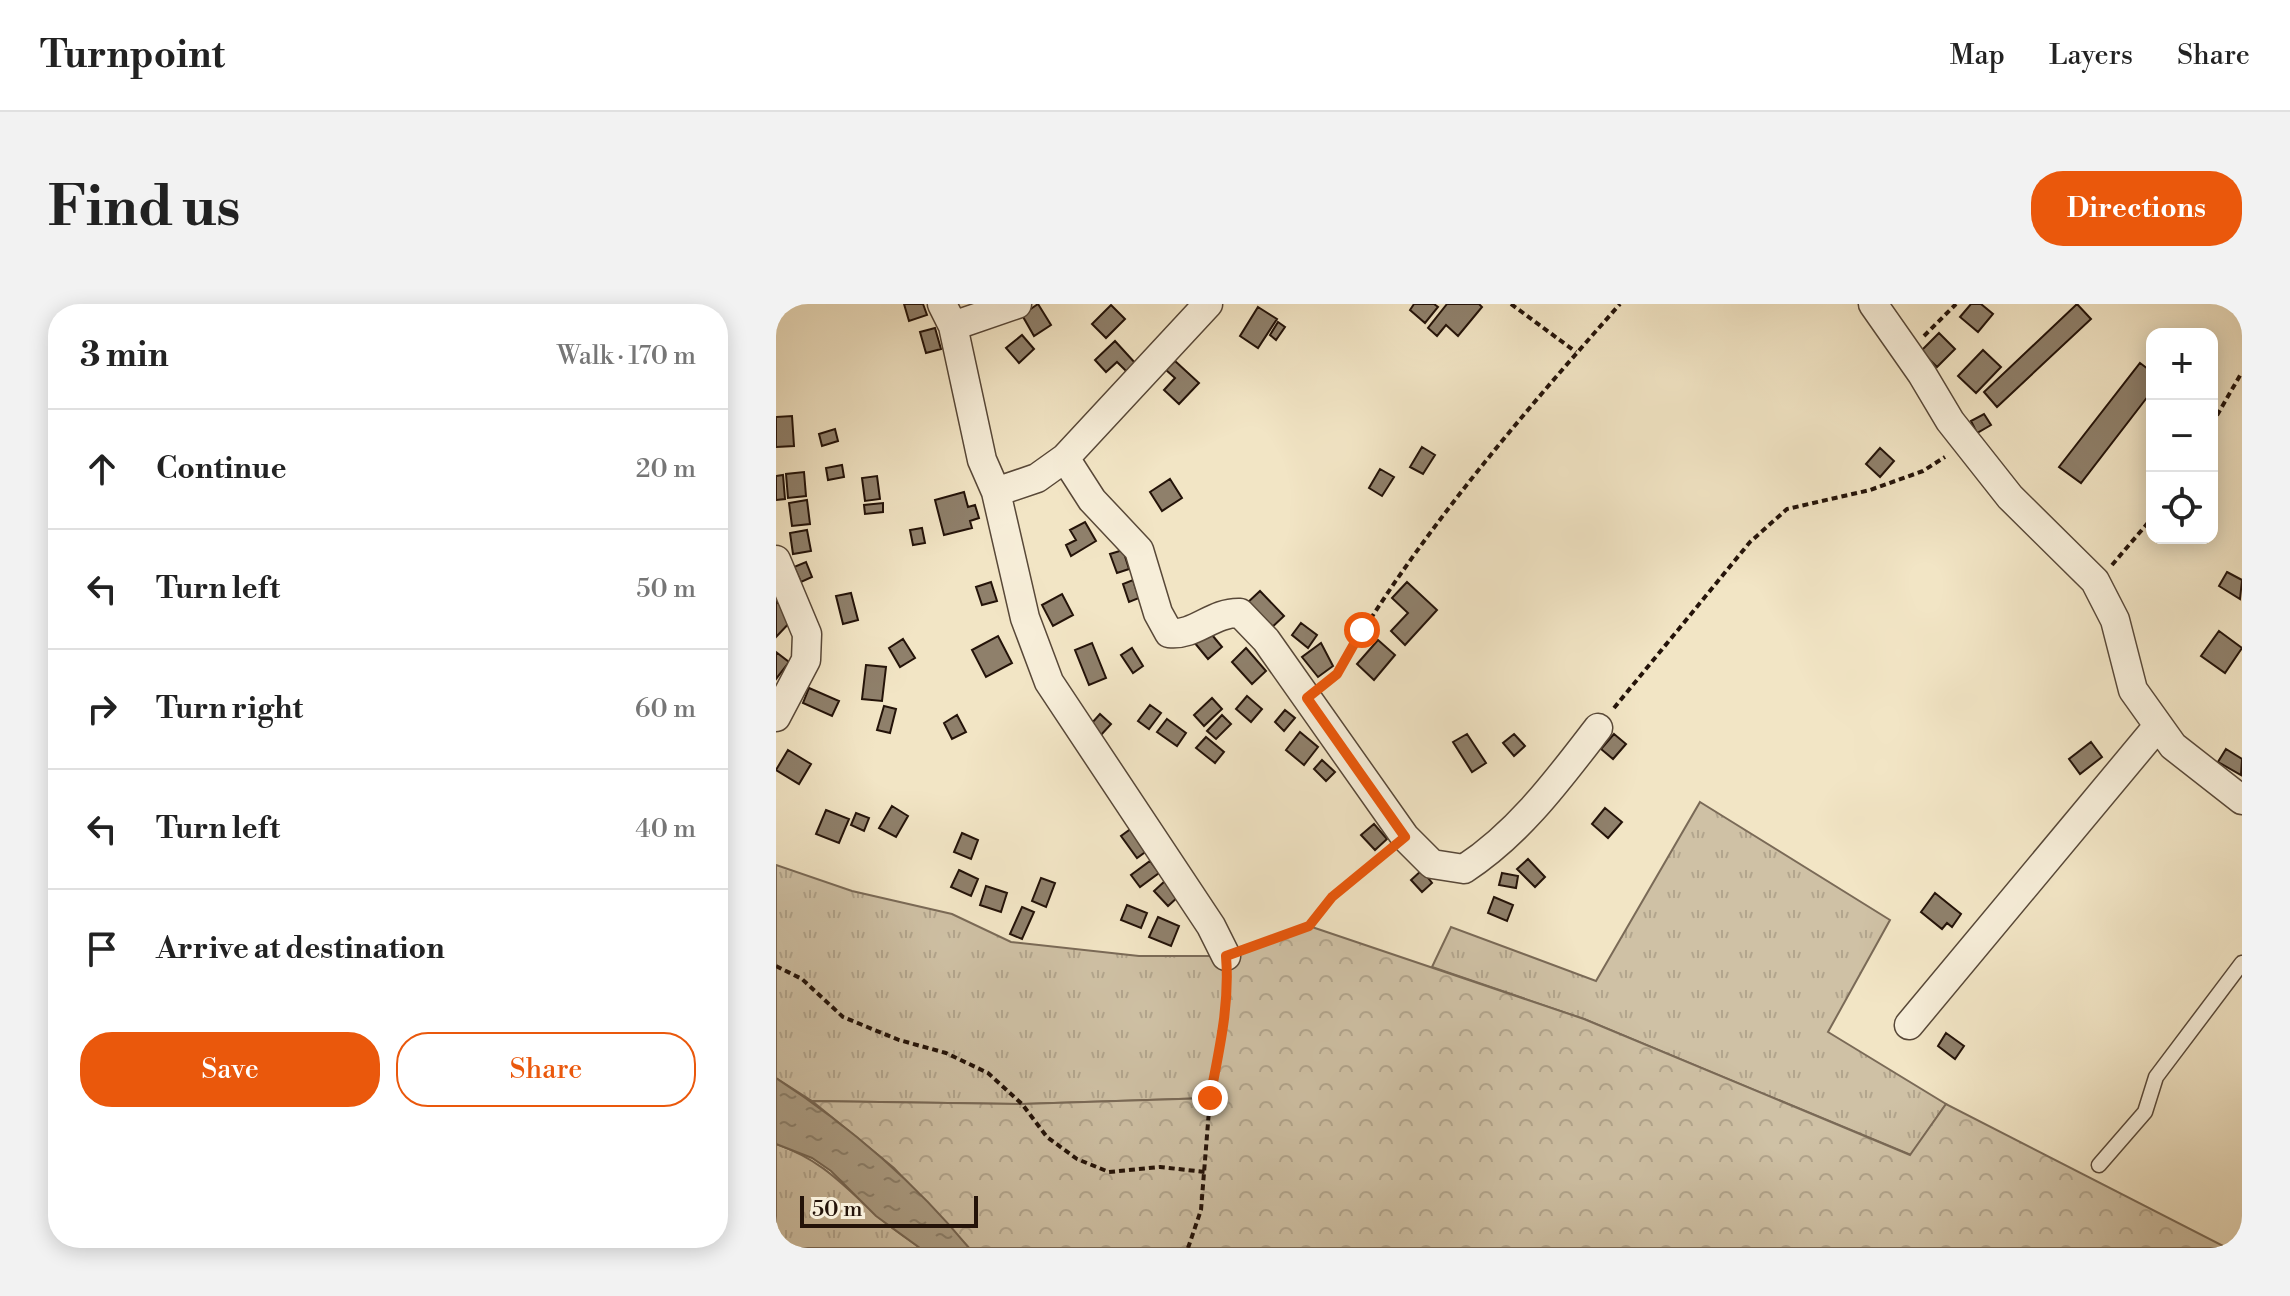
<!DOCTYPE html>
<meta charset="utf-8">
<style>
:root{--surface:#fff;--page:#f2f2f2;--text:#222;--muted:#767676;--line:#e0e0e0;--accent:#ea580c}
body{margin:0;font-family:"Libre Bodoni",serif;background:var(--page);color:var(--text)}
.controls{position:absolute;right:24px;top:24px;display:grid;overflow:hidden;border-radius:16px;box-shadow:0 4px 20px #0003}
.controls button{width:72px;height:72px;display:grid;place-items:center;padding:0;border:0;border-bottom:2px solid var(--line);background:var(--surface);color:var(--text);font:40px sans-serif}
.scale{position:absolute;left:24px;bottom:20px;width:178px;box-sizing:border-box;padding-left:8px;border:4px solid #241309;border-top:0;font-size:22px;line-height:28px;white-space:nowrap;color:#241309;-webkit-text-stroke:6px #f7eed9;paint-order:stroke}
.stop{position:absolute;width:24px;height:24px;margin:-18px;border:6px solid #ea580c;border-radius:50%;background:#fff}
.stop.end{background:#ea580c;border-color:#fff;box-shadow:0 2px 8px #0008}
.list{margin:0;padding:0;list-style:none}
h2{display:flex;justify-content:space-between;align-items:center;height:104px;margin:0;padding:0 32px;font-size:34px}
h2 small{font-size:26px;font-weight:400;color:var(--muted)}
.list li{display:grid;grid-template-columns:52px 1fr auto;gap:24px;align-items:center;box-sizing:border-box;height:120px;padding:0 32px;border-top:2px solid var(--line)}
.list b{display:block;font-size:30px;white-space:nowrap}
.list em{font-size:26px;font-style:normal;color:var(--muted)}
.actions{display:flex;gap:16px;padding:24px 32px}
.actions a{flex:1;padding:18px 0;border:2px solid var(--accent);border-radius:32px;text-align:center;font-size:28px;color:var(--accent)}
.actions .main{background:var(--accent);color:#fff}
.icon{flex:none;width:44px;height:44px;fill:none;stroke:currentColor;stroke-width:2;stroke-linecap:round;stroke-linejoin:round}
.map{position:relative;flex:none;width:1466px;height:944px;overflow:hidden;border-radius:32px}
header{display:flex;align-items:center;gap:48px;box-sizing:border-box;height:112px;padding:0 40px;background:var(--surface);border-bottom:2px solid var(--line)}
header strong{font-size:38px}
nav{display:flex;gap:44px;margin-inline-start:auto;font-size:28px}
.intro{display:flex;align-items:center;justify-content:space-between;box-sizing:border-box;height:192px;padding:0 48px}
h1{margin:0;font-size:56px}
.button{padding:20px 36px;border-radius:32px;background:var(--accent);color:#fff;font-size:28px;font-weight:700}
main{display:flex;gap:48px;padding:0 48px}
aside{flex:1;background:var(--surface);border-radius:32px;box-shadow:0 4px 20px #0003}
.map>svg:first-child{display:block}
.grass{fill:url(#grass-tufts);stroke:#7a6a57;stroke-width:2}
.forest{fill:url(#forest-crowns);stroke:#7a6a57;stroke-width:2}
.water{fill:url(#water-ripples);stroke:#766653;stroke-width:2}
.building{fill:#8f806b;stroke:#241309;stroke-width:2}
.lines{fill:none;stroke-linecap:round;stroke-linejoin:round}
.service-casing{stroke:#584838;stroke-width:17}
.minor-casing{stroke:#584838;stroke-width:31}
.path{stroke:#241309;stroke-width:4;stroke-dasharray:6 4;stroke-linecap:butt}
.service{stroke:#f7eed9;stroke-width:14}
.minor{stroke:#f7eed9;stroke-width:28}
.route{stroke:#ea580c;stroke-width:10}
</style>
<header>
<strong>Turnpoint</strong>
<nav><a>Map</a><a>Layers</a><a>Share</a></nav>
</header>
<div class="intro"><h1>Find us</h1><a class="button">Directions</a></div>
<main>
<aside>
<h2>3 min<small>Walk · 170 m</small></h2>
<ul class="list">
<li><svg class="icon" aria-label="ahead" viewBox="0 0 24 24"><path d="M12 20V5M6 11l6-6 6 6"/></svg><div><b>Continue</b></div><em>20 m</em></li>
<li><svg class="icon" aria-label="left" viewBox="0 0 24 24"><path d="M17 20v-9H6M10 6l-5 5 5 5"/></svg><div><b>Turn left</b></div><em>50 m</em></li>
<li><svg class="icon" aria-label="right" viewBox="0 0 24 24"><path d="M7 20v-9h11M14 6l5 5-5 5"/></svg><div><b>Turn right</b></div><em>60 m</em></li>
<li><svg class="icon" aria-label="left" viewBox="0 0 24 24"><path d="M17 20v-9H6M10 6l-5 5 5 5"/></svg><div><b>Turn left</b></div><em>40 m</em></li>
<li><svg class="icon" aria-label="arrive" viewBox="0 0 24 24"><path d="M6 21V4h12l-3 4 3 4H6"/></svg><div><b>Arrive at destination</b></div></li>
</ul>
<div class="actions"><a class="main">Save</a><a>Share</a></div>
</aside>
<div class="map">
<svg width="1466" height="944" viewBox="0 0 1466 944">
<defs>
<pattern id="grass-tufts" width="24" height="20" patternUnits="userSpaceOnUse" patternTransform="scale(2)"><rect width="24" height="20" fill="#cfc1a5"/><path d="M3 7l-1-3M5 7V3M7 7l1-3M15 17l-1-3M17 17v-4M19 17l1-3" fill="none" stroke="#b2a58d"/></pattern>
<pattern id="forest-crowns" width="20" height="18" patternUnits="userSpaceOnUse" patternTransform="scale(2)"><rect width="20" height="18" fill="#cfc1a5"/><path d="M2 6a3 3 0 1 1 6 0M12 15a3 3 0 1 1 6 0" fill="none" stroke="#b2a58d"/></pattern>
<pattern id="water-ripples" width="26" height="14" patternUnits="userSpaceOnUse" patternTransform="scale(2)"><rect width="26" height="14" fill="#ac9e85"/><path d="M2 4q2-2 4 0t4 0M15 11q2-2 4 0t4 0" fill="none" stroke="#8c806b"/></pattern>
</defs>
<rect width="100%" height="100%" fill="#f2e5c5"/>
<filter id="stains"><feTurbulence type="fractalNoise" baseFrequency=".0025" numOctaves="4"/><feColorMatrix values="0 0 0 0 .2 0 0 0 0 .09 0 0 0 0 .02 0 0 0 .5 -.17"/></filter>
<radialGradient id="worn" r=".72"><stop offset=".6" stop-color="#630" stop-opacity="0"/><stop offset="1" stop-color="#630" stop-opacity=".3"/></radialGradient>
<!-- grass -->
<path class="grass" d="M924,498l190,118 -62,112 118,72 -35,51 -327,-136 -152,-52 19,-40 145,54z
M0,561l76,26 100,23 59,28 128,14h87c3,49 -7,94 -16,142l-188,6 -210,-3 -36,-23z
M0,840c45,16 64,38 98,69 14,13 31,24 46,35h-144z"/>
<!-- forest -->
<path class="forest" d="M533,622l275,93 326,136 36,-51 281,144h-1258l-75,-80 -82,-67 210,3 188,-6c9,-48 19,-93 16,-142z"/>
<!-- water -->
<path class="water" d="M0,774c72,47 138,103 193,170h-49l-44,-32 -45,-45 -19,-13 -36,-14z"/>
<!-- building -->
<path class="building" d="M128,0h19l4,11 -18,6z
M262,0l13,21 -17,11 -12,-21z
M638,0h20l4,3 -13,16 -15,-13z
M671,0h32l3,3 -24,29 -12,-11 -9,11 -9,-8z
M1195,0h10l12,10 -15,18 -18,-15z
M1301,0l14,15 -94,88 -13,-15z
M335,1l14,14 -19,19 -14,-14z
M482,3l19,12 -19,29 -18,-12z
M502,18l7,5 -9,13 -6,-5z
M159,24l6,21 -15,4 -6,-21z
M1163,29l16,16 -18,18 -16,-16z
M246,31l12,14 -15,14 -13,-15z
M339,37l21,23 -9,8 -10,-10 -11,10 -11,-12z
M1207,46l18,17 -25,26 -18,-17z
M399,57l24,22 -20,21 -15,-14 11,-12 -9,-8z
M1364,59l12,9v19l-71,92 -22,-16z
M1208,110l7,11 -14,8 -6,-12z
M16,112l2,30 -18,1v-30z
M59,125l3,12 -16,5 -3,-12z
M646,143l13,8 -12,19 -13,-7z
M1104,144l14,13 -14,16 -14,-13z
M66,161l2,12 -16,3 -2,-12z
M604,165l14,8 -12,19 -13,-8z
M28,168l2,24 -18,2 -2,-24z
M7,171l2,24 -9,1v-24z
M101,172l3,23 -15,2 -3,-23z
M394,175l12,19 -20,13 -12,-19z
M188,188l4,15 7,-2 4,13 -9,3 2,7 -28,7 -9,-35z
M31,196l3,24 -18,2 -3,-23z
M107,199v9l-18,2 -1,-9z
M309,218l11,19 -25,15 -5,-11 10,-5 -6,-10z
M146,224l3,15 -12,2 -3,-15z
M31,226l4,21 -18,3 -3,-21z
M347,246l6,19 -12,4 -7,-19z
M30,258l6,15 -11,5 -7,-15z
M1451,268l15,8 -2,19 -21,-13z
M357,276l6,18 -10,4 -6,-18z
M215,278l6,19 -15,4 -6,-18z
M631,278l30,28 -32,35 -14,-14 17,-18 -16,-15z
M484,287l24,25 -15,14 -24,-25z
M75,289l7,27 -15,4 -7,-28z
M286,290l11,21 -20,11 -11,-21z
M0,297l18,17 -18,19z
M525,319l16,12 -9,13 -16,-13z
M432,326l14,17 -14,12 -14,-17z
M1443,327l23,17 -17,25 -24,-17z
M222,332l14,27 -26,14 -14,-27z
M127,335l12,19 -15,9 -11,-19z
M602,336l17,15 -21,25 -17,-16z
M316,339l14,35 -17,7 -14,-35z
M545,339l12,23 -15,11 -16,-20z
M356,344l11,18 -10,7 -12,-18z
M470,344l20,23 -14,13 -20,-22z
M0,348l13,10 -13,17z
M90,361l20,2 -4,34 -20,-2z
M33,384l30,13 -7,15 -29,-13z
M471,392l15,13 -11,13 -15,-13z
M436,394l10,11 -18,17 -10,-11z
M374,401l11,8 -12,16 -11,-8z
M108,402l12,3 -6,24 -13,-3z
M509,406l10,8 -11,13 -9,-9z
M324,410l11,10 -10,11 -10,-11z
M181,411l9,17 -14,7 -8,-16z
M446,411l9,9 -15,15 -9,-8z
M391,415l19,14 -9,13 -20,-14z
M524,428l18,15 -14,18 -18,-15z
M691,430l19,29 -14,9 -19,-30z
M738,430l11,12 -11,10 -11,-13z
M838,430l12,10 -13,15 -12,-10z
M430,433l18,15 -9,11 -19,-15z
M1315,438l11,15 -22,17 -11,-15z
M1450,445l16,10 -1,16 -23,-13z
M12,446l23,14 -12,20 -23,-14z
M546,456l13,12 -9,9 -12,-12z
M116,502l16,10 -12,21 -17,-9z
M829,504l17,14 -14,16 -16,-14z
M50,506l23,9 -10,24 -23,-9z
M80,509l13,5 -5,13 -13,-6z
M598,520l13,15 -12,11 -14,-15z
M356,524l16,22 -11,8 -16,-22z
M186,529l16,7 -7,19 -17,-7z
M752,555l17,18 -10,10 -18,-18z
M374,557l9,12 -19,14 -9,-12z
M183,566l19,9 -7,17 -20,-9z
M646,566l10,13 -10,9 -11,-12z
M726,569l16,3 -2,12 -17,-3z
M265,574l14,5 -9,24 -14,-6z
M389,577l14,15 -11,10 -14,-15z
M210,582l21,7 -6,19 -21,-7z
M1159,589l26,21 -9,13 -5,-4 -5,6 -21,-17z
M718,593l19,8 -6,16 -19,-8z
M351,601l20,8 -6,15 -20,-8z
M246,603l12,5 -12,27 -12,-5z
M382,613l21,9 -8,20 -22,-9z
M1170,729l18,13 -9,13 -17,-13z"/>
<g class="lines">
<!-- service casing -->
<g class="service-casing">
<path id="service" d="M1323,861l46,-53 11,-35 86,-114"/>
</g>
<!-- minor casing -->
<g class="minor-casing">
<path id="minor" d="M166,0l11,22 29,134 14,32 29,126 24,64 162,244 15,30
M1097,0l49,70 28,47 60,76 85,84 20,39 18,70 40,56 69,54
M177,22l64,-22
M289,154l27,42 47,50 19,63 11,20c27,3 43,-21 71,-20l26,27 139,197 27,27 32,5c55,-36 94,-89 134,-141
M220,188l41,-14 28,-20 143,-154
M0,256l31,74 -1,26 -30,57
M1133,721l249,-299"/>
</g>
<!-- path -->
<path class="path" d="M735,0l65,48
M1148,32l32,-32
M1436,120l30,-52
M1336,261l40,-47
M549,380l12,-10c77,-134 181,-255 283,-370
M838,404l136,-166 37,-33 83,-19 53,-19 22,-14
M474,642l59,-20 23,-29 52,-44
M0,662l26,13 41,38 56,23 47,13 42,20 34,31 25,33 30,22 32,13 51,-5 45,5
M412,944l13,-38 9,-112 15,-76 3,-43"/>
<!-- service -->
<use href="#service" class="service"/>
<!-- minor -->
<use href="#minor" class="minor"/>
</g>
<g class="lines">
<!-- route -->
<path class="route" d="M434,794c9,-48 20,-93 16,-142l83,-30 23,-29 73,-60 -98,-139 30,-24 25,-44"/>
</g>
<rect width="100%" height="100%" filter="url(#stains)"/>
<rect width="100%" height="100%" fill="url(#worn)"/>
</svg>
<div class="controls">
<button>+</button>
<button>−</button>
<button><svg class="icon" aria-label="locate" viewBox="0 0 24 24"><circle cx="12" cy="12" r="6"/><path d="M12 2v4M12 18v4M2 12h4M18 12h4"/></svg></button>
</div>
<div class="scale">50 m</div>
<div class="stop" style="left:586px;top:326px"></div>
<div class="stop end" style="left:434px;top:794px"></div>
</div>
</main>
